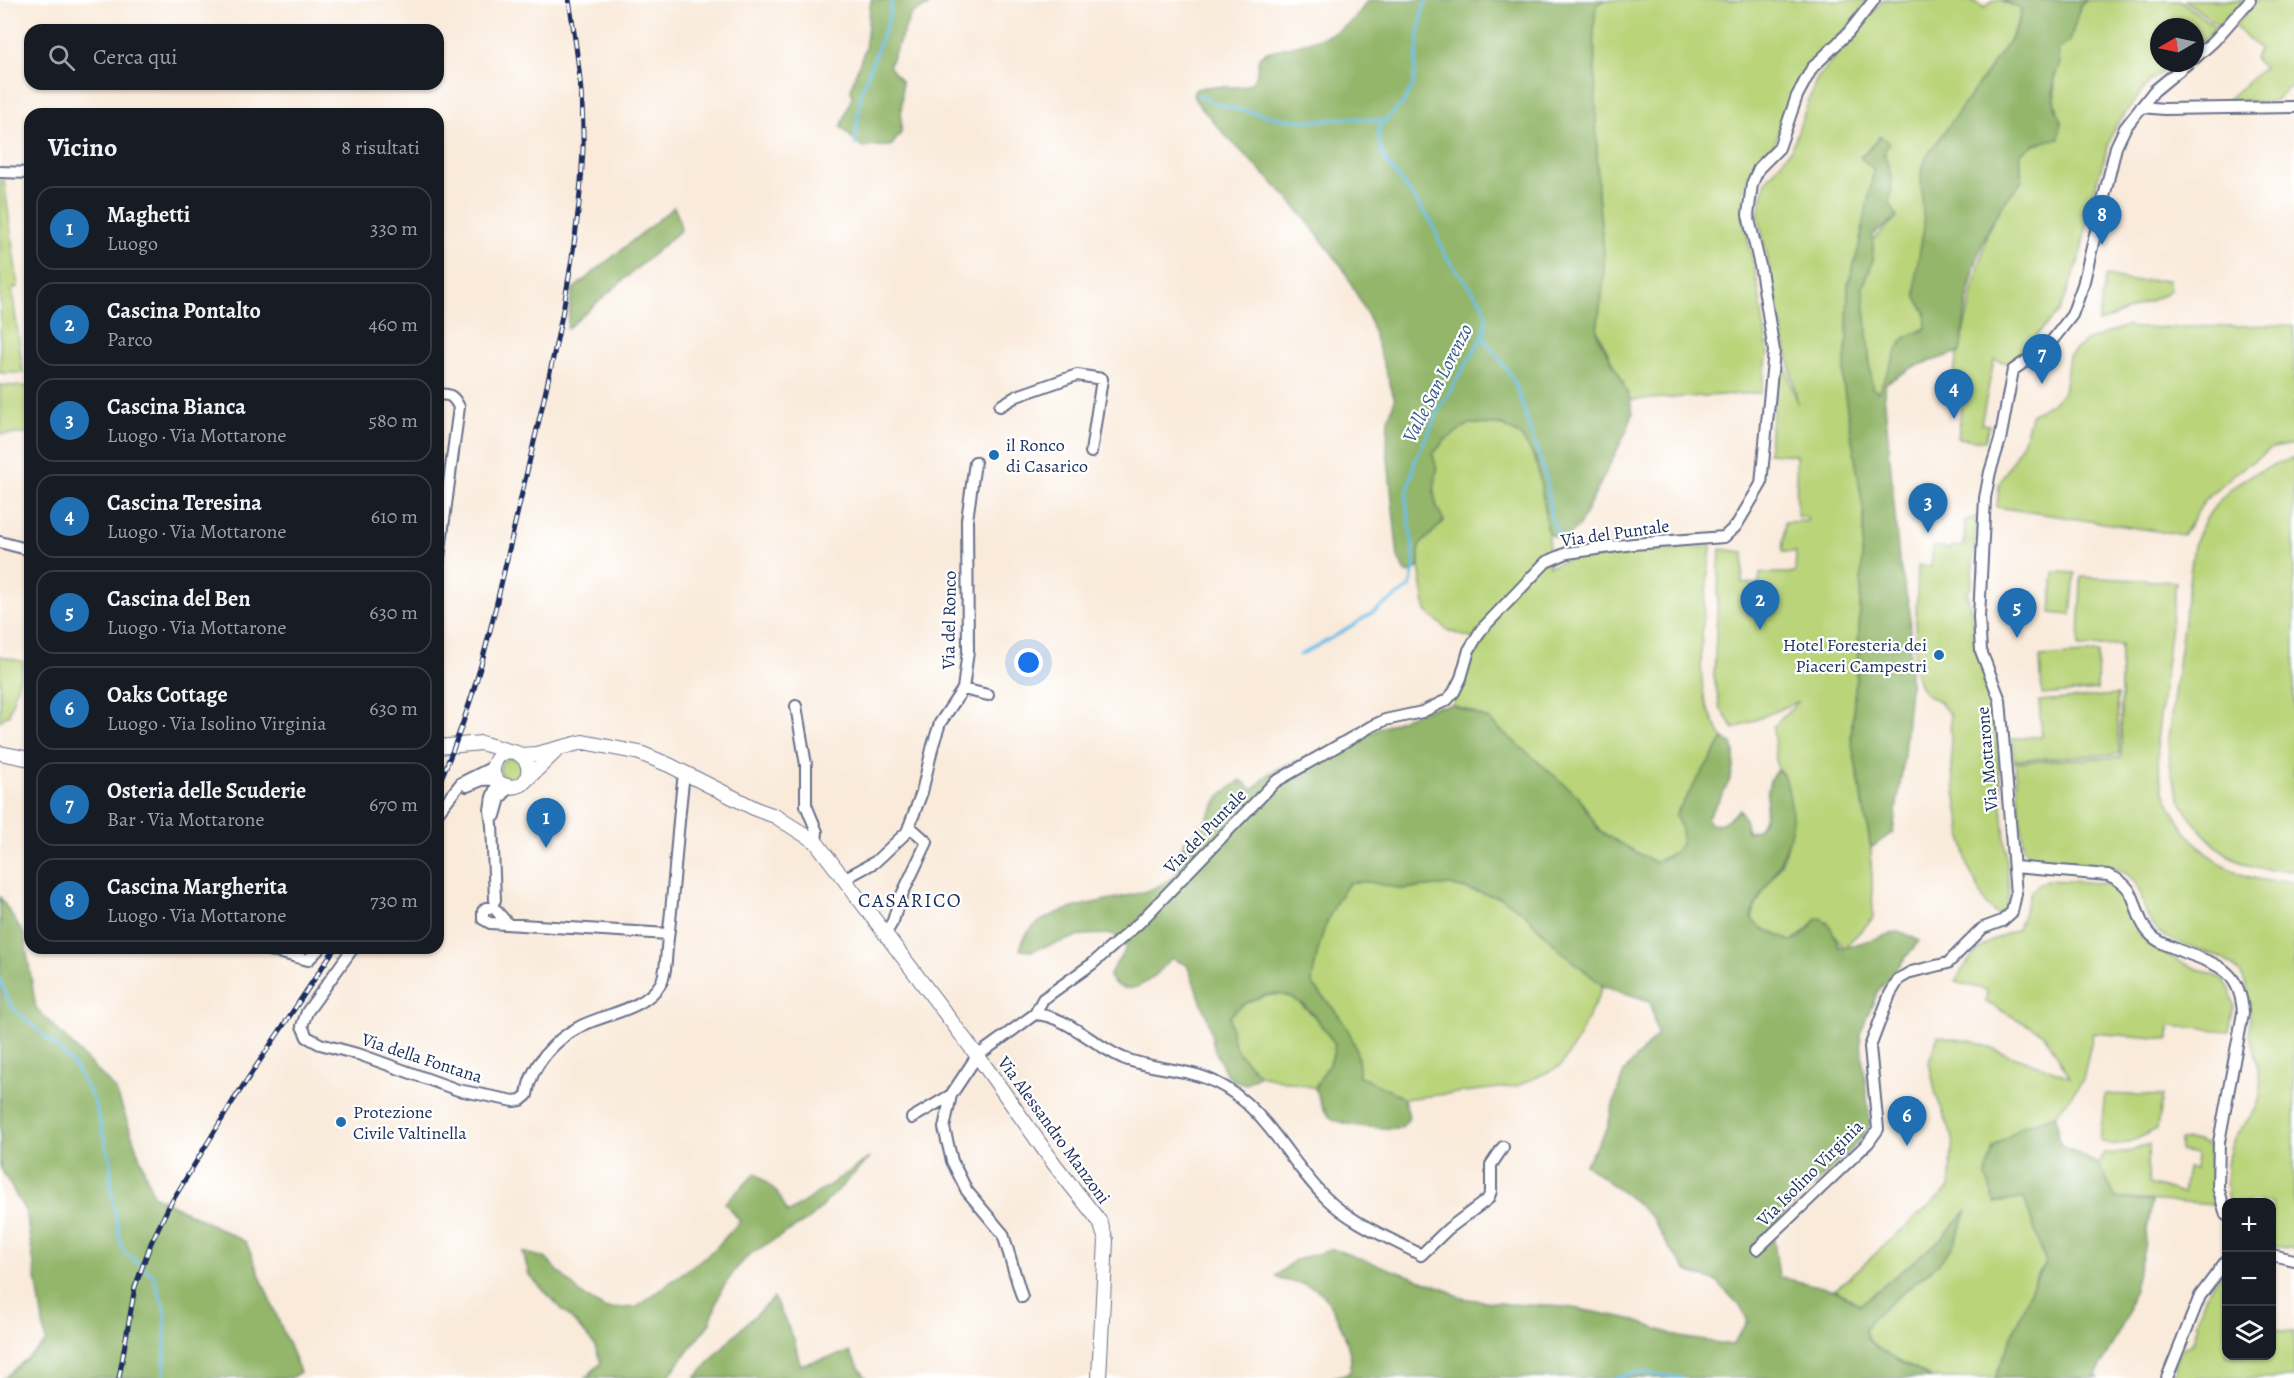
<!DOCTYPE html>
<html lang="it">
<meta charset="utf-8">
<style>
:root{--surface:#171b24;--page:#242831;--text:#f1f3f6;--muted:#9ea1a6;--line:#363941;--accent:#1f6fb2}
body{margin:0;font-family:Alegreya,serif;background:var(--page);color:var(--text)}
.controls{position:absolute;right:18px;bottom:18px;display:grid;overflow:hidden;border-radius:12px;box-shadow:0 2px 4px #0004}
.controls button{width:54px;height:54px;display:grid;place-items:center;padding:0;border:0;border-bottom:2px solid var(--line);background:var(--surface);color:var(--text);font:30px sans-serif}
.compass{position:absolute;left:2150px;top:18px;width:54px;height:54px;border-radius:50%;background:var(--surface);box-shadow:0 2px 4px #0004;rotate:261deg}
.you{position:absolute;left:1029px;top:663px;width:21px;height:21px;margin:-15px;border:4px solid #fff;border-radius:50%;background:#1a73e8;box-shadow:0 0 0 9px #1a73e833}
.badge{display:grid;place-items:center;width:39px;height:39px;border-radius:50%;background:var(--accent);color:#fff;font-size:20px;font-weight:700}
.pin{position:absolute;translate:-50% -50px;filter:drop-shadow(0 2px 3px #0008)}
.pin::after{content:'';position:absolute;top:32px;width:21px;height:18px;background:inherit;clip-path:polygon(0 0,100% 0,50% 100%)}
.list{margin:0;padding:0;list-style:none}
h2{display:flex;justify-content:space-between;align-items:center;height:78px;margin:0;padding:0 24px;font-size:26px}
h2 small{font-size:20px;font-weight:400;color:var(--muted)}
.list li{display:grid;grid-template-columns:39px 1fr auto;gap:18px;align-items:center;box-sizing:border-box;height:84px;margin:0 12px 12px;padding:0 12px;border:2px solid var(--line);border-radius:18px}
.list b{display:block;font-size:22px;white-space:nowrap}
.list p{margin:0;font-size:20px;white-space:nowrap;color:var(--muted)}
.list em{font-size:20px;font-style:normal;color:var(--muted)}
.icon{flex:none;width:33px;height:33px;fill:none;stroke:currentColor;stroke-width:2;stroke-linecap:round;stroke-linejoin:round}
.map{position:relative;flex:none;width:2294px;height:1378px;overflow:hidden}
.search{position:absolute;background:var(--surface);box-shadow:0 2px 4px #0004;left:24px;top:24px;width:420px;height:66px;display:flex;align-items:center;gap:15px;box-sizing:border-box;padding:0 21px;border-radius:18px;color:var(--muted);font-size:22px}
.panel{position:absolute;background:var(--surface);box-shadow:0 2px 4px #0004;left:24px;top:108px;width:420px;height:846px;border-radius:18px}
.map>svg:first-child{display:block}
.green{fill:#bad47a;stroke:#6a826c;stroke-width:1.5}
.forest{fill:#93b66a;stroke:#577264;stroke-width:1.5}
.lines{fill:none;stroke-linecap:round;stroke-linejoin:round}
.stream{stroke:#6bbfe7;stroke-width:3}
.minor-casing{stroke:#697089;stroke-width:14}
.tertiary-casing{stroke:#697089;stroke-width:16}
.minor{stroke:#fff;stroke-width:10}
.tertiary{stroke:#fff;stroke-width:14}
.rail-casing{stroke:#1b2f5e;stroke-width:5}
.rail{stroke:#fff;stroke-width:3;stroke-dasharray:9;stroke-linecap:butt}
.poi-dot{fill:#1f6fb2;stroke:#fff;stroke-width:2}
.labels{text-anchor:middle;stroke-width:4.5;stroke-linejoin:round;paint-order:stroke}
.poi-label{font-size:18px;fill:#1b2f5e;stroke:#fff;text-anchor:start}
.street-label{font-size:18px;fill:#1b2f5e;stroke:#fff}
.water-label{font-size:20px;font-style:italic;fill:#335a87;stroke:#fff}
.neighbourhood-label{font-size:20px;letter-spacing:1.5px;fill:#1b2f5e;stroke:#fff}
</style>
<div class="map">
<svg width="2294" height="1378" viewBox="0 0 2294 1378">
<rect width="100%" height="100%" fill="#fff"/>
<filter id="ink" filterUnits="userSpaceOnUse"><feTurbulence type="fractalNoise" baseFrequency=".0167" numOctaves="2"/><feDisplacementMap in="SourceGraphic" scale="12" xChannelSelector="R" yChannelSelector="G"/><feConvolveMatrix kernelMatrix="1 2 1 2 8 2 1 2 1" color-interpolation-filters="sRGB"/></filter>
<filter id="wash" filterUnits="userSpaceOnUse"><feTurbulence type="fractalNoise" baseFrequency=".008" numOctaves="4" result="noise"/><feDisplacementMap in="SourceGraphic" scale="24" xChannelSelector="R" yChannelSelector="G"/><feGaussianBlur stdDeviation="1.35" result="paint"/><feColorMatrix in="noise" values="0 0 0 0 0 0 0 0 0 0 0 0 0 0 0 0 0 1.4 0 .05"/><feComposite in="paint" operator="in"/></filter>
<g filter="url(#wash)">
<rect width="100%" height="100%" fill="#f9eada"/>
<!-- green -->
<path class="green" d="M1605,0h263l-13,19 -56,59 -27,72 -20,16 -9,27v25l14,62 11,72 -7,41 -131,7 -33,-70 7,-52v-25l-6,-58 -4,-167 2,-22z
M1883,0h88l14,8 8,-8h8l20,9c-1,30 -73,118 -94,147l-5,13 2,59 -8,70 9,13 2,15c-9,7 -19,10 -26,17l-22,49 -7,-3 -9,-102 10,-27v-20l24,-23 -7,-13 2,-24 -12,-43 -20,20 14,12 -15,78 -11,38 -1,57 -4,41 21,131 -6,138 -7,86 20,110 2,70 -29,30 -10,-13 -7,-14 -15,4 -20,17 -30,-14 -10,-8c3,-18 12,-30 22,-45 25,-37 16,-62 8,-102l-5,-3 -4,-43 26,-26 -65,28 -14,-21 -6,-31 6,-128 24,3 -2,31 17,1 1,-11h35l1,-21h-14l3,-30 22,-1v-4l-10,-1 -1,-61 -28,-2 12,-102 18,53 -40,-191 8,-32 26,-33 24,-68z
M2086,0h94l36,28 -21,20v-21h-36v36h16l-25,18 -36,47 -19,59 -16,73 -19,51 -51,52 -15,-3 -13,64 8,1 -4,16 -27,-3 4,-39 -14,-3 40,-167 19,-32 15,-16 -2,-27 41,-32c-11,-32 -5,-41 -3,-73l12,-8 10,-35z
M2185,0h58l-24,26z
M2258,0h36v83l-20,19 -48,-1 38,-33 -10,-10 6,-9 -26,-23z
M0,180h4l14,107 -6,2 11,84h-23z
M2106,276l25,5 38,-1 1,10 -4,4 -68,29z
M2286,325l8,2v117l-22,4 -39,27 -28,25 -22,35 -186,-28 2,-23 25,-44 8,-26 20,-11 12,-11 5,-36 17,-15 41,-15 6,2z
M0,385l30,2v47h-30z
M1469,424c18,1 39,-2 53,12 22,23 27,98 27,130l27,-9 135,-11c-4,44 -15,108 -7,150 3,15 12,29 19,43l-35,56 -7,50 -6,9 -21,8 -54,-30 -22,-36 -108,-85 -18,-6 28,-64 -31,-10 -23,-20 -7,-44v-21l25,-25c-5,-8 -10,-17 -10,-27 -1,-17 4,-20 -1,-40l12,-14z
M2294,458v413c-13,-2 -30,0 -42,-4 -34,-12 -64,-45 -76,-78 -6,-16 -7,-33 -8,-50l26,-194c18,-51 51,-72 100,-87z
M1977,516l-6,71 -4,4 1,9 5,15 2,30 8,21 11,42 15,182 -2,19 -10,6 -11,-11 -19,-39 -15,-93 -2,-57 -11,-14 -13,-6 -7,-10 -5,-17 4,-103 13,2 2,-21 18,3 1,-3 12,1 1,-25z
M2054,572l21,1 -4,42 -20,-2z
M2081,577l95,5 -19,159c1,17 1,34 7,50 16,43 52,81 98,89 10,2 22,1 32,1v368l-22,-3v-44h-44c-3,-15 -2,-43 4,-58 5,-14 19,-25 25,-38 11,-26 -6,-51 -7,-76 -1,-16 1,-29 -4,-45 -12,-38 -62,-31 -89,-55 -22,-21 -6,-55 -50,-64 -19,-3 -63,0 -77,-8 -4,-3 -5,-7 -7,-12l-8,-84 106,-5v-112l-42,2z
M2098,653l-1,37 -55,5 -2,-38z
M0,656l24,6 -15,52 -9,7z
M2117,695l2,59 -105,6 -2,-21 30,-3 -3,-35z
M500 769a11 11 0 1 1 22 0a11 11 0 1 1-22 0Z
M2046,880l55,3 13,3 11,10 14,38 9,10 32,18 43,17 7,10 4,17 -5,25 -60,-5v13l-76,-6 -10,47 -27,35 -35,12 -26,76 29,-5 23,66 -8,8 -7,15 -37,91h-64l-54,-30 -9,-9 -3,-9 7,-12c37,-32 81,-55 94,-106l-25,27 -81,66 -25,-15 114,-102 4,-50 -17,-43 -7,-33 9,-26 36,6 96,35 -26,-43 -58,-32 1,-12 -32,-8c18,-32 29,-40 63,-53l13,-38z
M1350,882h20l32,7 47,-4 53,13 23,16 34,35 44,37 -27,57 -15,23 -44,20 -114,13c-14,-10 -29,-14 -44,-23 1,-38 -22,-63 -45,-90l-2,-5c6,-37 14,-69 38,-99z
M1286,994c24,14 34,28 49,51l-3,14 -17,29 -55,-13 -23,-23 -6,-14 -1,-22c14,-18 35,-21 56,-22z
M2105,1094l57,2 -5,33c-17,8 -39,23 -57,11z
M2180,1140l18,1 14,6 -2,12 5,46 -99,-7 -18,-34 7,-11c17,2 30,-3 45,-9l-3,18 2,22 34,10 4,-26 8,1 1,-15 -16,-3z
M2226,1268v88h46v-26l22,2v46h-121l3,-8 -2,-3 8,-19 10,-4 6,-19 -2,-2 10,-29z"/>
<!-- forest -->
<path class="forest" d="M871,0h60l-3,6 -17,8 -22,52 13,16 -1,51 -10,13 -30,1 -20,-20 11,-30 -1,-8 4,-14 10,-26z
M1367,0h238l-9,6 -2,22 4,167 6,58v25l-7,52 1,6 24,44 8,20 3,13 -6,17 -48,96 -14,14 -15,-5 -4,-7 -1,-19 -9,-49 -15,-24 -19,-11 -33,-1 -24,16 -12,14 4,16 -3,23 3,14 7,14 -25,25v21l-12,7 -9,-16 -11,-109 1,-30 7,-19 -26,-82 -26,-50 -36,-47 -21,-25 -62,-62 -29,-34 -2,-6 2,-4c15,-9 50,4 59,-10 4,-5 3,-16 5,-23l8,-5c38,-10 81,-13 100,-52z
M2001,0h85l-6,6 -10,35 -12,8 2,14 -7,17 1,22 7,20 -2,16 -24,6 -15,10 2,27c-39,43 -48,78 -57,135 -2,12 -2,24 -5,36l-47,15 -27,16 -2,9 15,169 11,50v75l-7,79 -10,67 -22,16 -20,-110 7,-87 6,-137 -21,-131 4,-41 1,-57 11,-38 15,-77 -14,-13 10,-8 10,-13 9,6 -5,11 8,27 -2,23 7,14 -24,18v25l-10,27 9,101 6,4 23,-49 5,-6 20,-8 -1,-18 -9,-13v-25l8,-45 -3,-47 1,-12 5,-13 82,-115c6,-10 12,-20 12,-32z
M674,207l4,9 3,14 -114,99 5,-39z
M1452,705l36,14 90,77 22,36 54,30c28,-11 35,-19 21,-47l48,-76 9,4c9,28 -10,53 -25,75l3,6c13,3 20,-8 30,-14l5,9 2,13 10,-2c15,-15 4,-44 20,-60 9,5 10,14 12,24 12,47 -15,77 -36,116l-2,7 4,6 7,5 30,14 8,-4 17,-19 4,-1 9,8 9,21 5,1 52,-16 8,1 15,8 -41,50 -18,43 10,90 -12,18 -86,84 7,51 56,13 25,15 81,-66 26,-29 -14,36 -14,17 -67,55 -7,12 2,9 10,9 54,30h-600l18,-5c9,-15 -16,-71 -29,-81 -11,-9 -27,-9 -40,-13l-4,-3 19,-16 38,-11 111,39 17,10 47,6 59,3 60,11 53,19 52,8 16,-23 -8,-16 -23,-24 -30,-11 -19,-25 -16,-28 -18,-17 -49,-37 22,-35 6,-24 11,-33 33,-37 -7,-34 -47,-15 -44,-37 -34,-35 -23,-16 -52,-13 -49,4 -31,-7h-20c-24,30 -32,62 -38,99l2,5c25,29 46,50 45,90 10,6 39,16 44,23 3,5 5,14 6,19l-8,10c-16,1 -59,-1 -71,-11 -8,-7 -11,-19 -15,-29l17,-29 3,-14c-17,-27 -41,-63 -77,-47 -12,5 -20,8 -28,18 1,33 7,37 30,59l-14,9 -13,-3 -7,-8 -11,-22 -8,-34 -20,-52 -16,-7c-13,17 -43,47 -62,19 4,-12 12,-18 17,-30l-13,-13 -30,1 -52,16 -11,-1c7,-45 88,-47 123,-58 11,-3 23,-10 33,-17l3,-22 7,-13 14,-11 21,-34 20,-15 12,10 15,-16 15,-8 75,-28 56,-24 20,-7z
M0,897l24,38 12,73 80,82 37,105 93,47 54,130 -9,6h-287l42,-36 -20,-129 -26,-46z
M2056,1115l2,24 5,7 35,18 18,34 36,4 -9,51 -17,65 -30,58 2,2h-103l37,-91 14,-24 -22,-65 -29,5 -9,-27 7,-28 28,-21z
M869,1158l-58,60 -61,36 -14,15 -15,21 -11,33 -43,55h-82l16,-15 -7,-19 -15,-17 -50,-52 -6,-23 22,6 37,37 24,14 31,-2 78,-58 25,-28 -15,-18 31,-30 22,21 10,19z
M774,1298l20,41 6,26 49,-13 17,26h-171l37,-41z"/>
<g class="lines">
<!-- stream -->
<path class="stream" d="M1198,95l22,10 62,14 26,2 45,-3 31,3
M855,145l6,-52 28,-75 3,-18
M1483,337l29,40 7,18 28,86 4,38 11,24
M1300,655c38,-19 75,-43 110,-68l5,-23 -9,-65 9,-38 27,-57 41,-68 2,-5 1,-15 -3,-12 -38,-49 -14,-34 -48,-64 -5,-21 2,-10 24,-24 9,-17 9,-73 5,-12
M0,980l11,26 51,46 13,15 19,34 17,62 -1,20 11,63 3,6 29,23 13,38 -2,65
M1615,1378l24,-6 43,6"/>
</g>
</g>
<g filter="url(#ink)">
<g class="lines">
<!-- minor casing -->
<g class="minor-casing">
<path id="minor" d="M2195,58l19,-17 36,-41
M2141,107l23,2 130,-2
M0,172l30,1
M438,395c12,-2 16,2 21,12l-21,158
M1000,406l17,-10 60,-21 25,4 -11,73
M0,542l30,8
M963,689l25,6
M796,706l10,59v40l11,27 -1,10
M467,786l15,-6 14,-1
M438,812l23,-29 32,-16
M495,816l5,-18 10,-11
M2014,867l94,8c36,14 21,39 44,61 6,6 16,10 24,13 37,15 64,17 67,64l-24,129 -1,45 8,28
M844,879l31,-17 32,-30 15,-40 11,-47 7,-22 23,-34 5,-38 -1,-131 8,-58
M495,900l-3,-75 -2,-15 2,-13 6,-15
M508,924l-14,-16h-8l-3,3v8l7,4 178,11
M886,933l7,-12 6,-20 28,-59 -18,-16
M262,948l46,12 12,-12
M353,948l-46,64 -5,14 5,11 13,7 41,11 97,35 56,11 7,-1 6,-5c3,-29 28,-56 54,-69 26,-13 64,-16 80,-43 6,-11 5,-32 7,-45 7,-55 9,-110 16,-164
M1035,1014l8,-15 49,-35 47,-41 136,-141 97,-56 13,-6 37,-8 25,-12 7,-8 7,-14 8,-28 12,-20 65,-68 21,-9 66,-9 91,-7 12,-11 25,-42 13,-133 -13,-81 -13,-55 4,-31 7,-16 20,-20 18,-52 15,-28 36,-35 26,-33
M912,1118l39,-23
M1757,1249l111,-106 10,-14 -8,-82 20,-53 9,-15 12,-7 37,-9 35,-35 19,-7 10,-9 4,-18 -16,-194 -19,-49 -2,-34 6,-119 5,-26 10,-32 13,-70 35,-24 24,-31 11,-30 33,-138 9,-19 29,-37 34,-28
M2272,1255l22,5
M1022,1297l-19,-63 -36,-43 -15,-30 -8,-33 7,-33 26,-39 58,-42c32,2 58,31 88,44 30,12 64,10 92,24 50,23 74,81 112,117 26,25 63,39 94,56l27,-26 40,-30 3,-8v-26l12,-18
M2167,1378l33,-82 26,-35"/>
</g>
<!-- tertiary casing -->
<g class="tertiary-casing">
<path id="tertiary" d="M438,747l43,-4 28,8
M0,753l30,6
M522,755l14,-1 47,-12 57,11 29,12 89,45 17,6 41,26 166,220 73,103 45,57 6,18 -7,138
M527,777c8,-21 -22,-37 -32,-15 -9,19 13,30 27,22l35,-34"/>
</g>
<!-- minor -->
<use href="#minor" class="minor"/>
<!-- tertiary -->
<use href="#tertiary" class="tertiary"/>
<!-- rail casing -->
<g class="rail-casing">
<path id="rail" d="M438,785c41,-89 59,-184 81,-279 27,-118 59,-235 64,-357 1,-50 -6,-100 -14,-149
M119,1378l16,-91 16,-44 17,-35 65,-107 102,-153"/>
</g>
<!-- rail -->
<use href="#rail" class="rail"/>
</g>
</g>
<!-- markers -->
<g class="poi-dot">
<circle cx="994" cy="455" r="6"/>
<circle cx="1939" cy="655" r="6"/>
<circle cx="341" cy="1122" r="6"/>
</g>
<g class="labels">
<!-- poi labels -->
<g class="poi-label">
<text x="1006" y="451">il Ronco<tspan x="1006" dy="21">di Casarico</tspan></text>
<text x="1927" y="651" text-anchor="end">Hotel Foresteria dei<tspan x="1927" dy="21">Piaceri Campestri</tspan></text>
<text x="353" y="1118">Protezione<tspan x="353" dy="21">Civile Valtinella</tspan></text>
</g>
<!-- street labels -->
<g class="street-label">
<text transform="translate(1615 533) rotate(-8)" y="6">Via del Puntale</text>
<text transform="translate(949 620) rotate(-89)" y="6">Via del Ronco</text>
<text transform="translate(1987 759) rotate(-95)" y="6">Via Mottarone</text>
<text transform="translate(1205 831) rotate(-46)" y="6">Via del Puntale</text>
<text transform="translate(422 1058) rotate(18)" y="6">Via della Fontana</text>
<text transform="translate(1054 1130) rotate(54)" y="6">Via Alessandro Manzoni</text>
<text transform="translate(1810 1173) rotate(-45)" y="6">Via Isolino Virginia</text>
</g>
<!-- water labels -->
<g class="water-label">
<text transform="translate(1437 383) rotate(-63)" y="7">Valle San Lorenzo</text>
</g>
<!-- neighbourhood labels -->
<g class="neighbourhood-label">
<text x="910" y="907">CASARICO</text>
</g>
</g>
</svg>
<div class="controls">
<button>+</button>
<button>−</button>
<button><svg class="icon" aria-label="layers" viewBox="0 0 24 24"><path d="M12 4l9 5-9 5-9-5zM3 14l9 5 9-5"/></svg></button>
</div>
<svg class="compass" viewBox="-18 -18 36 36"><path d="M0-13l5 13h-10z" fill="#e53935"/><path d="M0 13l5-13h-10z" fill="#9ea1a6"/></svg>
<div class="you"></div>
<div class="pin badge" style="left:546px;top:848px">1</div>
<div class="pin badge" style="left:1760px;top:630px">2</div>
<div class="pin badge" style="left:1928px;top:533px">3</div>
<div class="pin badge" style="left:1954px;top:419px">4</div>
<div class="pin badge" style="left:2017px;top:638px">5</div>
<div class="pin badge" style="left:1907px;top:1146px">6</div>
<div class="pin badge" style="left:2042px;top:384px">7</div>
<div class="pin badge" style="left:2102px;top:245px">8</div>
<div class="search"><svg class="icon" aria-label="search" viewBox="0 0 24 24"><circle cx="10" cy="10" r="6"/><path d="M15 15l6 6"/></svg>Cerca qui</div>
<section class="panel">
<h2>Vicino<small>8 risultati</small></h2>
<ul class="list">
<li><span class="badge">1</span><div><b>Maghetti</b><p>Luogo</p></div><em>330 m</em></li>
<li><span class="badge">2</span><div><b>Cascina Pontalto</b><p>Parco</p></div><em>460 m</em></li>
<li><span class="badge">3</span><div><b>Cascina Bianca</b><p>Luogo · Via Mottarone</p></div><em>580 m</em></li>
<li><span class="badge">4</span><div><b>Cascina Teresina</b><p>Luogo · Via Mottarone</p></div><em>610 m</em></li>
<li><span class="badge">5</span><div><b>Cascina del Ben</b><p>Luogo · Via Mottarone</p></div><em>630 m</em></li>
<li><span class="badge">6</span><div><b>Oaks Cottage</b><p>Luogo · Via Isolino Virginia</p></div><em>630 m</em></li>
<li><span class="badge">7</span><div><b>Osteria delle Scuderie</b><p>Bar · Via Mottarone</p></div><em>670 m</em></li>
<li><span class="badge">8</span><div><b>Cascina Margherita</b><p>Luogo · Via Mottarone</p></div><em>730 m</em></li>
</ul>
</section>
</div>
